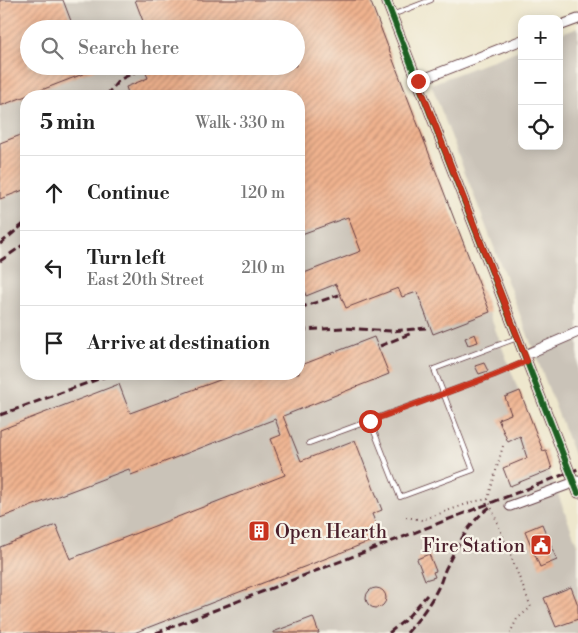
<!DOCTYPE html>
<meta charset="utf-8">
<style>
:root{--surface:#fff;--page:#f2f2f2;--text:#222;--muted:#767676;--line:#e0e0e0}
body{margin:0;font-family:"Libre Bodoni",serif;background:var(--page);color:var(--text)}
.controls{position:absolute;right:15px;top:15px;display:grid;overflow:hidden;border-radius:10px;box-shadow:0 2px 12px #0003}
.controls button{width:45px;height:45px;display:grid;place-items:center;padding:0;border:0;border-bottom:1px solid var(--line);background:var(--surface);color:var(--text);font:25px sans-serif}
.stop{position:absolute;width:15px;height:15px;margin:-11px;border:4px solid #c8321e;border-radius:50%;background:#fff}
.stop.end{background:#c8321e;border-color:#fff;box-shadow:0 1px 5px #0008}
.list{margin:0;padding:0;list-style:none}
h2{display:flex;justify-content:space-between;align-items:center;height:65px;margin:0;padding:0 20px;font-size:21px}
h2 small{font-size:16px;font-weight:400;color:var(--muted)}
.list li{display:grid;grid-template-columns:32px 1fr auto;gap:15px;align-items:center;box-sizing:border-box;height:75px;padding:0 20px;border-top:1px solid var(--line)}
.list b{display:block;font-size:19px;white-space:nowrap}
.list p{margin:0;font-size:16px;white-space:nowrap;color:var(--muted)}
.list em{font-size:16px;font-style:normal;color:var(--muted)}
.icon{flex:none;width:28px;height:28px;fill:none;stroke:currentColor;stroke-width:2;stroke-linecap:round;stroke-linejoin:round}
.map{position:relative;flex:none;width:578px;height:633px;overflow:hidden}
.search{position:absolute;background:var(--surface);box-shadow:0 2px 12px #0003;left:20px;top:20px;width:285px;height:55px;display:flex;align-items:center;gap:12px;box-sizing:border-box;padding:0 18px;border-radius:28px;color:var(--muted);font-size:19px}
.panel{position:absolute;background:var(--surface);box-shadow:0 2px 12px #0003;left:20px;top:90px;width:285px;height:290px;border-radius:20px}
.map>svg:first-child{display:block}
.industrial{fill:#cac3b8;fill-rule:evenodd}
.building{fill:url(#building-hatch)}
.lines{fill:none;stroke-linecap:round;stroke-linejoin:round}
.lane-casing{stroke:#633d43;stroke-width:6}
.street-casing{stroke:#633d43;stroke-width:11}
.path{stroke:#633d43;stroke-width:2;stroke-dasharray:1 4;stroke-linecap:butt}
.lane{stroke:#fff;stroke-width:4.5}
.street{stroke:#fff;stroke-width:9}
.rail{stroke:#4a1f2b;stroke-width:3;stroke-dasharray:8 4;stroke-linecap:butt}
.cycleway-casing{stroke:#f7f3e8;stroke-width:9}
.cycleway{stroke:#1b5e20;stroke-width:6}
.route{stroke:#c8321e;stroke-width:6}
.labels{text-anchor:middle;stroke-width:4.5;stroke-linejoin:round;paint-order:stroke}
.poi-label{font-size:19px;fill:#4a1f2b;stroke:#f7f3e8;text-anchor:start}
</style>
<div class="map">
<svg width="578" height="633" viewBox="0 0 578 633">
<defs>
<pattern id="building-hatch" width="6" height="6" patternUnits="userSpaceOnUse" patternTransform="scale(1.25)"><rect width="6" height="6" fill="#f0b38f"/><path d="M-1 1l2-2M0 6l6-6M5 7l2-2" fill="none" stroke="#c49175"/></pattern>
</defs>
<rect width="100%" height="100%" fill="#f7f3e8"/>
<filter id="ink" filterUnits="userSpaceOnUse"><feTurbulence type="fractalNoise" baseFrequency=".02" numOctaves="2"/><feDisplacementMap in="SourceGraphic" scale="10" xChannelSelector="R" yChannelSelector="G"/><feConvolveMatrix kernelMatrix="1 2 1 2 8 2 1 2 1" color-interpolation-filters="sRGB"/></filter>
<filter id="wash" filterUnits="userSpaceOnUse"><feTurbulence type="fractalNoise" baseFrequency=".0096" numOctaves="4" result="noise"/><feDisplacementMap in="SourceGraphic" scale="20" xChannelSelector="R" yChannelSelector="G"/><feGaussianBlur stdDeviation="1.12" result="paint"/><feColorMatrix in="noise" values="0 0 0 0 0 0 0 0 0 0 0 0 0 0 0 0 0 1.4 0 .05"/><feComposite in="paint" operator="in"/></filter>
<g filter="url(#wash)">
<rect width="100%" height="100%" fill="#eee7cd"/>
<!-- industrial -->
<path class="industrial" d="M0,0h370l208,547v86h-578zM29,29h267v37h-267zM26,96h273v278h-273z
M578,27v438l-147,-381 91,-35v97h37v-112z"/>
<g id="blocks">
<!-- building -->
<path class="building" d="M0,0h63l11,29h-45v37l72,1 -101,39z
M135,0h235l120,312 -57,22 -16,-42 -15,5 -4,-9 -52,20 -10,-24 -30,12 -7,-21 62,-24 -13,-34 -49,18v-139h-170l-3,-9 22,-9 -5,-12h153v-37h-150z
M26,133v56l-26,10v-56z
M475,334l3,8 -10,3 -3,-7z
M374,337l15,37 -106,42 18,45 54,-21 27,70 -10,4 9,23 -247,96h-134v-86l56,-22 14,34 215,-84 -14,-36 10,-4 -6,-16 -144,56 -2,-6 -129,49v-88l119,-46 11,29 106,-39h63v-8z
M484,363l4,8 -9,3 -4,-8z
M520,391l23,60 3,-1 6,19 -42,17 -7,-18 24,-10 -7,-22 -12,6 -10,-23 13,-5 -6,-17z
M542,524l15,36 -17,7 -15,-36z
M429,554l7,17 -3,1 2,5 -10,3 -8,-21z
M571,587l7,18v14l-22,8 -12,-29z
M366 598a10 10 0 1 1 20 0a10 10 0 1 1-20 0Z
M313,617l6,16h-46v-1z"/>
</g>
</g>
<g filter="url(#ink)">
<use href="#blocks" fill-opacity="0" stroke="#633d43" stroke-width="1"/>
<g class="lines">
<!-- lane casing -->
<g class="lane-casing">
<path id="lane" d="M392,15l39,-15
M370,421l30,76 73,-27 -39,-101 83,-31
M309,443l185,-68 33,-14"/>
</g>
<!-- street casing -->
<g class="street-casing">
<path id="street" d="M386,0l192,493
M559,26l19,-7
M418,81l104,-41
M525,355l53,-23
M510,506l68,-25"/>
</g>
<!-- path -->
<path class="path" d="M503,446l-15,53 43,108 -14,12 -7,14
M406,517l16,3 50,-18 16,-3"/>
<!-- lane -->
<use href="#lane" class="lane"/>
<!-- street -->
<use href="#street" class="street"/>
<!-- rail -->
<path class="rail" d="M106,96l13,-16 22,-11
M0,244l26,-22
M0,261l26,-18
M299,308l40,-13
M299,330l45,-2 47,3 35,-3
M380,346l32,-13
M0,415l112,-41
M156,633l422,-164
M389,633l17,-14 21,-24
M407,633c12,-14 23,-29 31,-45 4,-7 5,-15 9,-22 10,-21 24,-46 43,-59"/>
<!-- cycleway casing -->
<g class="cycleway-casing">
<path id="cycleway" d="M386,0l192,493"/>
</g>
<!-- cycleway -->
<use href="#cycleway" class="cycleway"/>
</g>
</g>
<g class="lines" filter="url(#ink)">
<!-- route -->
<path class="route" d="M370,421l124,-46 33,-14 -109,-280"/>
</g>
<!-- icons -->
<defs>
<g id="building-square" transform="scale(1.125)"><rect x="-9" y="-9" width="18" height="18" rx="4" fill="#c8321e" stroke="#f7f3e8"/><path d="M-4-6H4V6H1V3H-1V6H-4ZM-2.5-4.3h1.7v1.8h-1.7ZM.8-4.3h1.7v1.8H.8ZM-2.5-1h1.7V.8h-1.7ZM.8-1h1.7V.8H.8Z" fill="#fff"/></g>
<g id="civic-square" transform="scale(1.125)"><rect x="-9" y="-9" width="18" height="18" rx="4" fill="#c8321e" stroke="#f7f3e8"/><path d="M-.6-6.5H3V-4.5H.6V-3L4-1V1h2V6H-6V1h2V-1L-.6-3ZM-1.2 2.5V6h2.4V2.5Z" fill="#fff"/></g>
</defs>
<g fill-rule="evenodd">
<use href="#building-square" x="259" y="531"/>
<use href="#civic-square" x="541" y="545"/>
</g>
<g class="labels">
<!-- poi labels -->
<g class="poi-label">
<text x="275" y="538">Open Hearth</text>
<text x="525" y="552" text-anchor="end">Fire Station</text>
</g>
</g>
</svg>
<div class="controls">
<button>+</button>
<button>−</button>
<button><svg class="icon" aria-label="locate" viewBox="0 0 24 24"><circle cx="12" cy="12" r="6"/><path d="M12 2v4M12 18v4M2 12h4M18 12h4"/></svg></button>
</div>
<div class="stop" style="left:370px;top:421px"></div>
<div class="stop end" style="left:418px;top:81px"></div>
<div class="search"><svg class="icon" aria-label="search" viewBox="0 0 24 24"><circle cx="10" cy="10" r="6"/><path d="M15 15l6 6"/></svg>Search here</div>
<section class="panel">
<h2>5 min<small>Walk · 330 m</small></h2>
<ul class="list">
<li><svg class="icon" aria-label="ahead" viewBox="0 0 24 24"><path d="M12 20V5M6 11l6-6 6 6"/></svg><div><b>Continue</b></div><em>120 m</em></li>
<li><svg class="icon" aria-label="left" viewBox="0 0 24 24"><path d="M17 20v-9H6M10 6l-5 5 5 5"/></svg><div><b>Turn left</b><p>East 20th Street</p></div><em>210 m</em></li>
<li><svg class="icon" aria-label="arrive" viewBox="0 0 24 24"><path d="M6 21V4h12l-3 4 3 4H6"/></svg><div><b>Arrive at destination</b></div></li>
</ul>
</section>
</div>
